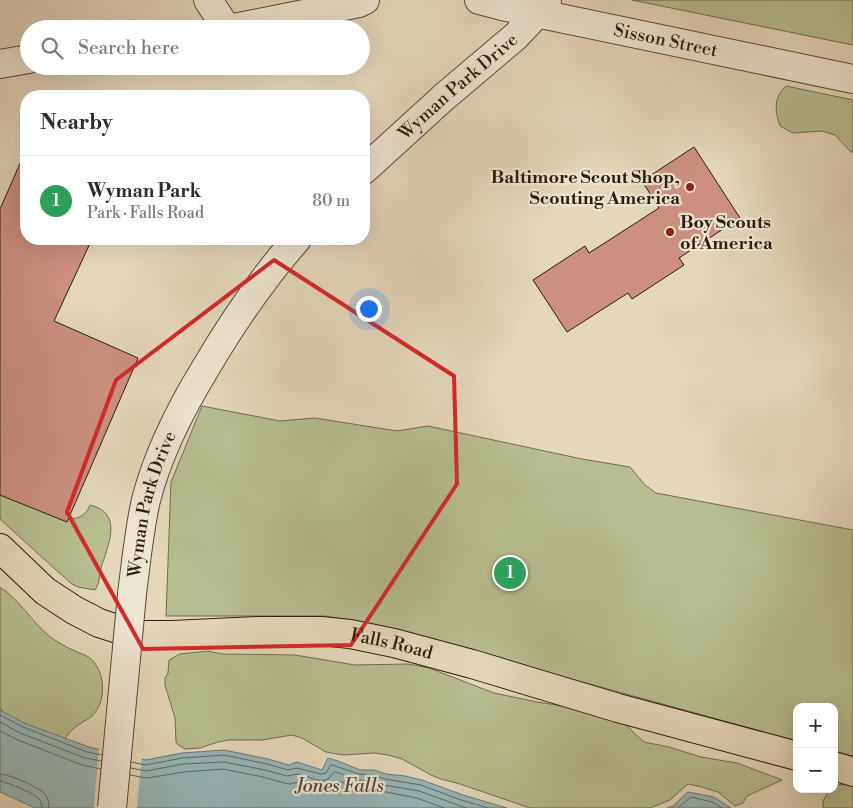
<!DOCTYPE html>
<meta charset="utf-8">
<style>
:root{--surface:#fff;--page:#f7f7f7;--text:#2b2b33;--muted:#7c7c81;--line:#e1e1e2;--accent:#8f2418}
body{margin:0;font-family:"Libre Bodoni",serif;background:var(--page);color:var(--text)}
.controls{position:absolute;right:15px;bottom:15px;display:grid;overflow:hidden;border-radius:10px;box-shadow:0 5px 20px #0002}
.controls button{width:45px;height:45px;display:grid;place-items:center;padding:0;border:0;border-bottom:1px solid var(--line);background:var(--surface);color:var(--text);font:25px sans-serif}
.you{position:absolute;left:368px;top:308px;width:18px;height:18px;margin:-12px;border:4px solid #fff;border-radius:50%;background:#1a73e8;box-shadow:0 0 0 8px #1a73e833}
.badge{display:grid;place-items:center;width:32px;height:32px;border-radius:50%;background:var(--accent);color:#fff;font-size:16px;font-weight:700}
.pin{position:absolute;translate:-50% -50%;border:2px solid #fff;box-shadow:0 1px 5px #0006}
.list{margin:0;padding:0;list-style:none}
h2{display:flex;justify-content:space-between;align-items:center;height:65px;margin:0;padding:0 20px;font-size:21px}
h2 small{font-size:16px;font-weight:400;color:var(--muted)}
.list li{display:grid;grid-template-columns:32px 1fr auto;gap:15px;align-items:center;box-sizing:border-box;height:90px;padding:0 20px;border-top:1px solid var(--line)}
.list b{display:block;font-size:19px;white-space:nowrap}
.list p{margin:0;font-size:16px;white-space:nowrap;color:var(--muted)}
.list em{font-size:16px;font-style:normal;color:var(--muted)}
.icon{flex:none;width:28px;height:28px;fill:none;stroke:currentColor;stroke-width:2;stroke-linecap:round;stroke-linejoin:round}
.map{position:relative;flex:none;width:853px;height:808px;overflow:hidden}
.search{position:absolute;background:var(--surface);box-shadow:0 5px 20px #0002;left:20px;top:20px;width:350px;height:55px;display:flex;align-items:center;gap:12px;box-sizing:border-box;padding:0 18px;border-radius:28px;color:var(--muted);font-size:19px}
.panel{position:absolute;background:var(--surface);box-shadow:0 5px 20px #0002;left:20px;top:90px;width:350px;height:155px;border-radius:20px}
.map>svg:first-child{display:block}
.green{fill:#b6be8f;stroke:#706d4e}
.water{fill:#98b7b9;stroke:#6c7974}
.pier{fill:#e4d7bb}
.lines{fill:none;stroke-linecap:round;stroke-linejoin:round}
.shore{stroke:#616a62;stroke-width:1}
.building{fill:#cd9082;stroke:#2a1c0c}
.minor-casing{stroke:#584b38;stroke-width:30}
.major-casing{stroke:#2a1c0c;stroke-width:30}
.minor{stroke:#ede5d3;stroke-width:28}
.major{stroke:#e4d7bb;stroke-width:28}
.minor-bridge-casing{stroke:#584b38;stroke-width:30;stroke-linecap:butt}
.minor-bridge{stroke:#ede5d3;stroke-width:28}
.marked{fill:none;stroke:#d62828;stroke-width:4;stroke-linejoin:round}
.poi-dot{fill:#8f2418;stroke:#ede5d3;stroke-width:2}
.labels{text-anchor:middle;stroke-width:4.5;stroke-linejoin:round;paint-order:stroke}
.street-label{font-size:18px;fill:#2a1c0c;stroke:#ede5d3}
.poi-label{font-size:18px;font-weight:bold;fill:#2a1c0c;stroke:#ede5d3;text-anchor:end}
.water-label{font-size:19px;font-style:italic;fill:#4b4a40;stroke:#ede5d3}
</style>
<div class="map">
<svg width="853" height="808" viewBox="0 0 853 808">
<rect width="100%" height="100%" fill="#e4d7bb"/>
<filter id="stains"><feTurbulence type="fractalNoise" baseFrequency=".004" numOctaves="4"/><feColorMatrix values="0 0 0 0 .2 0 0 0 0 .09 0 0 0 0 .02 0 0 0 .5 -.17"/></filter>
<radialGradient id="worn" r=".72"><stop offset=".6" stop-color="#630" stop-opacity="0"/><stop offset="1" stop-color="#630" stop-opacity=".3"/></radialGradient>
<!-- green -->
<path class="green" d="M632,0h221v45z
M786,86l67,14v52h-2l-16,-17 -13,-4 -29,2 -13,-7c-5,-15 -7,-28 6,-40z
M202,406l78,15 35,-3 82,13 31,-5 154,33 48,8 15,18 11,8 197,37v226l-19,-5v-44h-37v34l-433,-119 -39,-6h-159l5,-134z
M0,489l65,30c12,1 21,-3 25,-14 34,8 18,40 11,63 -2,7 -1,15 -6,22l-17,-3 -6,-3 -16,-14 -56,-51z
M0,587c20,13 31,34 49,49 8,6 17,11 26,15 6,3 12,4 17,9 14,14 14,43 0,56 -6,5 -14,8 -19,13 -5,4 -12,16 -16,22l-50,-34 -7,-9z
M208,651l14,3 73,1 60,10 53,-1 21,4 65,25 43,9 39,6 50,16 7,8 11,10 25,5 32,10 36,6 45,17 -35,16 -4,7 -8,3 -17,-14 -16,-5 -14,-3 -18,16 -20,8h-120l-70,-24 -19,-5 -10,-4 -29,-16 -14,-4 -13,-2 -32,2 -17,-3 -24,-14 -10,-3 -30,5h-33l-11,2 -18,6 -15,1 -7,-4 -2,-3 -1,-24 -10,-33v-7l3,-5 1,-13 11,-6z
M853,784v24h-30v-7l7,-12h4v-4z"/>
<!-- water -->
<path class="water" d="M0,710l24,13 65,24 57,13 36,-7 42,-3 44,9 21,6 8,-3 25,8 6,-12 10,3 22,9h14l12,4 19,2 17,4 41,15 44,13h-472l-35,-16z
M688,792l26,5 17,11h-64l6,-2z"/>
<!-- pier -->
<path class="pier" d="M99,747l43,9 -5,52h-43z"/>
<g class="lines">
<!-- shore -->
<path class="shore" d="M0,715l23,12 64,25 15,3
M0,722l20,11 65,25 16,3
M0,731l18,9 64,25 19,4
M131,762l15,3 36,-7 42,-3 43,9 21,6 9,-2 24,6 5,-1 4,-7 2,-1 27,9 15,1 11,4 36,6 40,15 27,8
M131,768l15,3 37,-7 41,-2 41,8 22,6 11,-2 23,7 7,-2 6,-7h2l22,8 14,2 12,3 35,6 47,17
M0,774c9,0 38,13 44,19 4,4 5,9 5,15
M130,775l17,3 37,-6 39,-3 40,8 21,6 6,1 8,-2 21,6 10,-1 10,-6 17,7 15,1 46,9 27,10
M0,781c7,1 32,12 37,16 4,3 5,7 5,11
M678,808l13,-11 21,5 10,6"/>
</g>
<!-- building -->
<path class="building" d="M694,147l46,71 -61,40 5,7 -52,34 -4,-6 -61,39 -34,-52 52,-34 4,7 70,-45 -17,-27z
M26,150v89h66l-38,82 84,37 -71,164 -67,-27v-286z"/>
<g class="lines">
<!-- minor casing -->
<g class="minor-casing">
<g id="minor">
<path d="M208,0l19,29"/>
<path id="s1" d="M479,0l23,6 351,73"/>
<path d="M229,29l130,-26 6,-3"/>
<path d="M0,64l29,-5"/>
<path id="s2" d="M364,170l80,-73 72,-61 31,-33"/>
<path id="s3" d="M132,594c4,-32 7,-63 14,-94 12,-47 34,-90 59,-131 27,-46 57,-90 92,-130"/>
</g>
</g>
<!-- major casing -->
<g class="major-casing">
<g id="major">
<path id="s4" d="M0,548l45,43 29,19 25,13 37,12h36l87,-4h62l29,3 44,9 78,21 146,44 179,48"/>
<path d="M834,766l19,6"/>
</g>
</g>
<!-- minor -->
<use href="#minor" class="minor"/>
<!-- major -->
<use href="#major" class="major"/>
<!-- minor-bridge casing -->
<g class="minor-bridge-casing">
<path id="minor-bridge" d="M112,808l20,-214"/>
</g>
<!-- minor-bridge -->
<use href="#minor-bridge" class="minor-bridge"/>
</g>
<!-- marked area -->
<path class="marked" d="M274,260l180,116 3,108 -106,161 -208,4 -76,-137 49,-132z"/>
<!-- markers -->
<g class="poi-dot">
<circle cx="690" cy="187" r="5"/>
<circle cx="670" cy="232" r="5"/>
</g>
<g class="labels">
<!-- street labels -->
<g class="street-label">
<text dy="6" stroke="none"><textPath href="#s1" startOffset="191">Sisson Street</textPath></text>
<text dy="6" stroke="none"><textPath href="#s2" startOffset="126">Wyman Park Drive</textPath></text>
<text dy="6" stroke="none"><textPath href="#s3" startOffset="92">Wyman Park Drive</textPath></text>
<text dy="6" stroke="none"><textPath href="#s4" startOffset="421">Falls Road</textPath></text>
</g>
<!-- poi labels -->
<g class="poi-label">
<text x="680" y="183">Baltimore Scout Shop,<tspan x="680" dy="21">Scouting America</tspan></text>
<text x="680" y="228" text-anchor="start">Boy Scouts<tspan x="680" dy="21">of America</tspan></text>
</g>
<!-- water labels -->
<g class="water-label">
<text x="340" y="792">Jones Falls</text>
</g>
</g>
<rect width="100%" height="100%" filter="url(#stains)"/>
<rect width="100%" height="100%" fill="url(#worn)"/>
</svg>
<div class="controls">
<button>+</button>
<button>−</button>
</div>
<div class="you"></div>
<div class="pin badge" style="left:510px;top:573px;background:#2e9e5b">1</div>
<div class="search"><svg class="icon" aria-label="search" viewBox="0 0 24 24"><circle cx="10" cy="10" r="6"/><path d="M15 15l6 6"/></svg>Search here</div>
<section class="panel">
<h2>Nearby<small></small></h2>
<ul class="list">
<li><span class="badge" style="background:#2e9e5b">1</span><div><b>Wyman Park</b><p>Park · Falls Road</p></div><em>80 m</em></li>
</ul>
</section>
</div>
